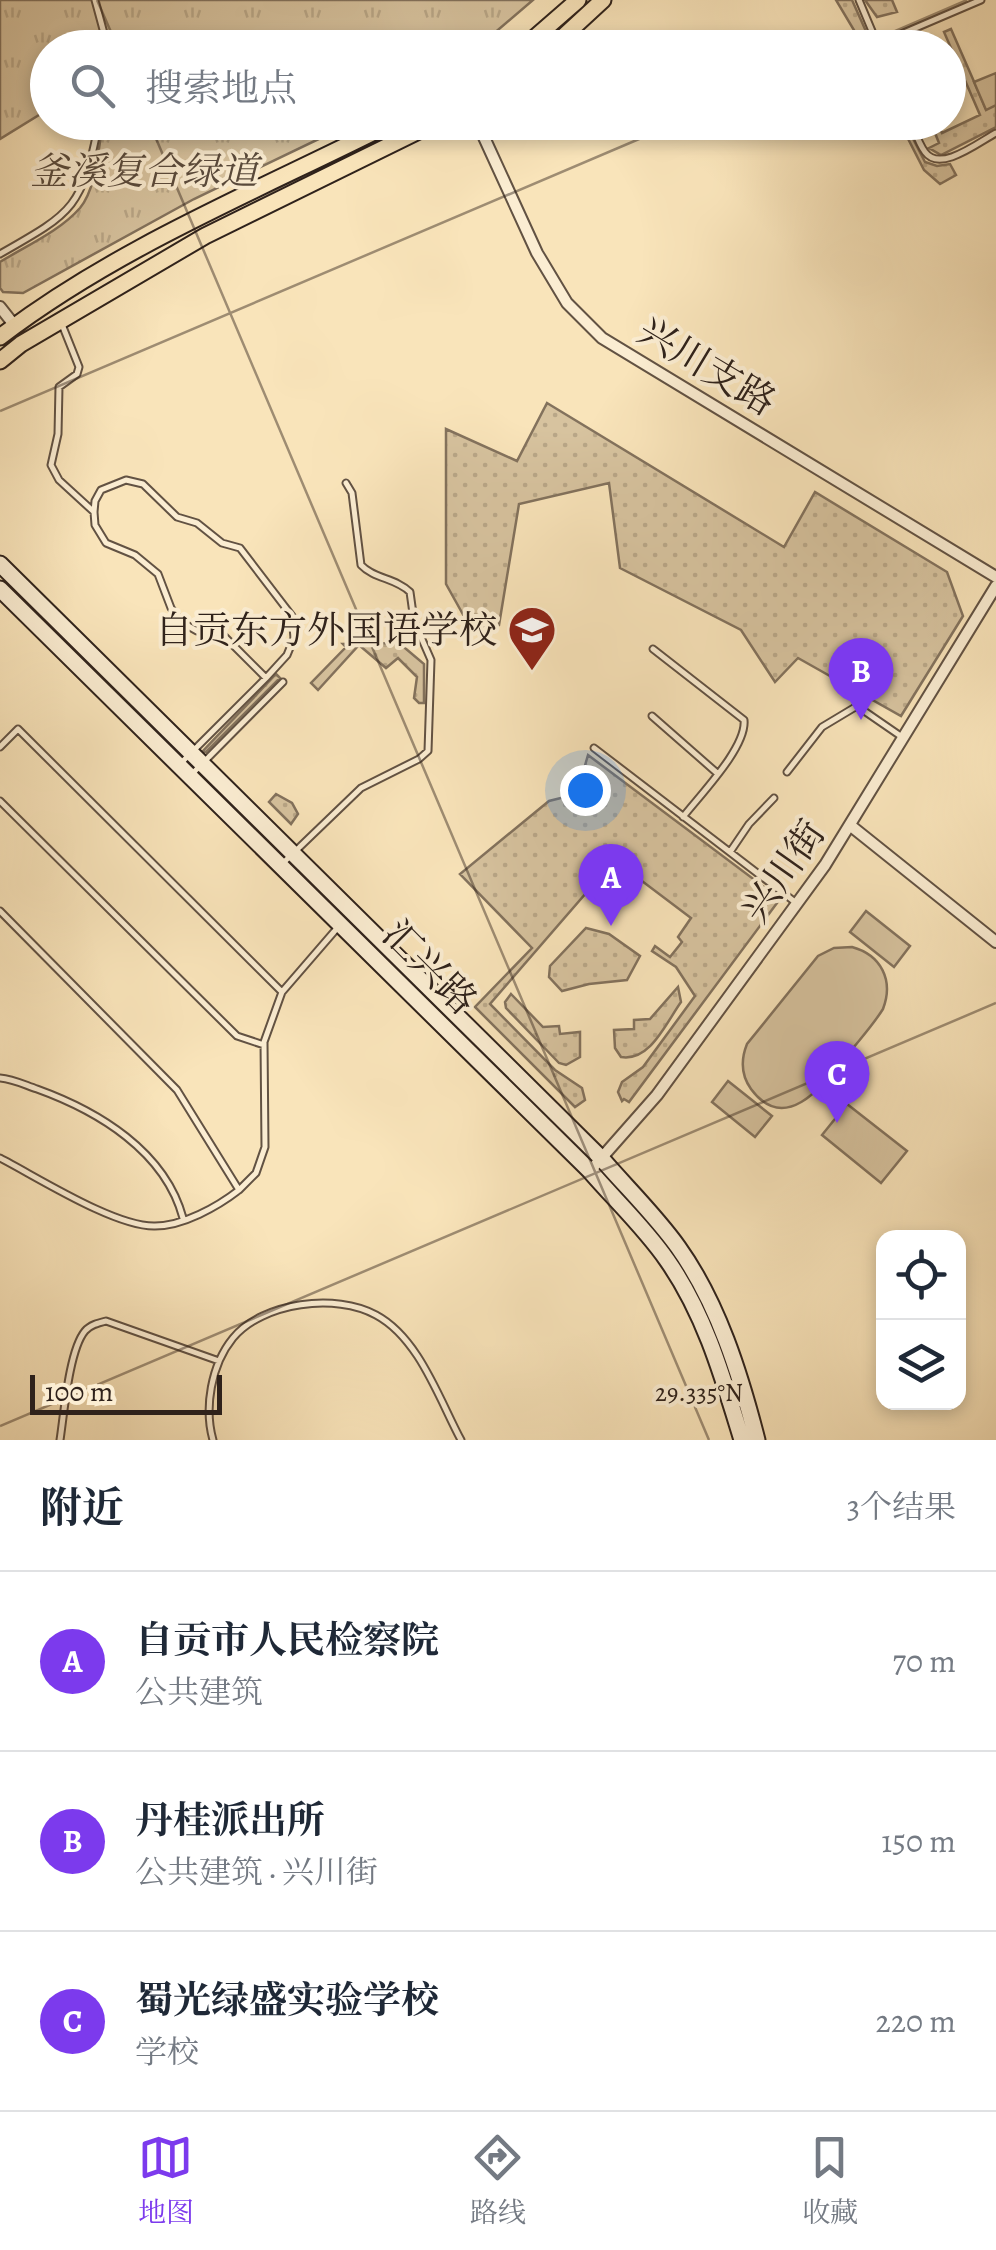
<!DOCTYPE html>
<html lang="zh">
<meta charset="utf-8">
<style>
:root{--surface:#fff;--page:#f2f2f3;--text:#1f2937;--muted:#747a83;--line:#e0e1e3;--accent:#7c3aed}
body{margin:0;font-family:Alegreya,"Noto Serif SC",serif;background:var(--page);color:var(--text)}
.controls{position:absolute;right:30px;bottom:30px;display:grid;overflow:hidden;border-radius:20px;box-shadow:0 5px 15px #0003}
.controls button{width:90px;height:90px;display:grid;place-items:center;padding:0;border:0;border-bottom:2px solid var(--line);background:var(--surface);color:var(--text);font:50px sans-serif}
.scale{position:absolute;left:30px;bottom:25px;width:192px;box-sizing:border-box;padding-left:10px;border:5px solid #2f221b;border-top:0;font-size:28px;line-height:35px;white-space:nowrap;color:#2f221b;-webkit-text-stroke:8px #fbedd2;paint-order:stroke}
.you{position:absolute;left:585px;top:790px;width:35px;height:35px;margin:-25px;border:8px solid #fff;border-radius:50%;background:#1a73e8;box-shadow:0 0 0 15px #1a73e833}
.badge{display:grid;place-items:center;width:65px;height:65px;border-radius:50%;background:var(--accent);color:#fff;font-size:32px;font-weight:700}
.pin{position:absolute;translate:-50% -82px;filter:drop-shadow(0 2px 5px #0008)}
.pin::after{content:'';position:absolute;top:52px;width:35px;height:30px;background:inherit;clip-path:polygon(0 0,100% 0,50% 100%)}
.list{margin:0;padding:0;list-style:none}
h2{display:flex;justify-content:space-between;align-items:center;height:130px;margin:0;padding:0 40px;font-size:42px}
h2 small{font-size:32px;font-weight:400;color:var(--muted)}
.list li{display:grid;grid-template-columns:65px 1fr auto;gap:30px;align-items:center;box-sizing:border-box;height:180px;padding:0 40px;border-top:2px solid var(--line)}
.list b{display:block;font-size:38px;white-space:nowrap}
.list p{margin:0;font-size:32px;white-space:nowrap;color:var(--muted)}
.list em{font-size:32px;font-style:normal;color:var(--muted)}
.icon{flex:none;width:55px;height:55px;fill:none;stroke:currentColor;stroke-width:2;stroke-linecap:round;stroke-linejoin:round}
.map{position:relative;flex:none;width:996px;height:1440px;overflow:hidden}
.search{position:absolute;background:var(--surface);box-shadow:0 5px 15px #0003;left:30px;right:30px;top:30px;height:110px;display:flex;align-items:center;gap:25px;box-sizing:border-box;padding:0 35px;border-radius:55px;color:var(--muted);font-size:38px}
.sheet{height:670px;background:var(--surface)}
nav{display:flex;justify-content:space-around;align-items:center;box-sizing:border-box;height:140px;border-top:2px solid var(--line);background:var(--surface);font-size:28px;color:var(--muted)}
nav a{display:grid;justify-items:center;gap:5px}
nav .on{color:var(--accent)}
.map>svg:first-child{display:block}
.grass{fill:url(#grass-dots);stroke:#83725d;stroke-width:2.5}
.park{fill:url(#park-tufts);stroke:#83725d;stroke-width:2.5}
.pitch{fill:#d7c39f;stroke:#83725d;stroke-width:2.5}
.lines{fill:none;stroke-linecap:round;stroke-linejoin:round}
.service-casing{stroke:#625243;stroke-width:9}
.minor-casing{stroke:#625243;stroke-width:14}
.secondary-casing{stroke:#2f221b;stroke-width:19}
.primary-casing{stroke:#2f221b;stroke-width:19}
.service{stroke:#fbedd2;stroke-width:5}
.minor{stroke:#fbedd2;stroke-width:10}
.secondary{stroke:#fbedd2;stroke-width:15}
.primary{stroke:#f9e4ba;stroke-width:15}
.ticks{fill:none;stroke:#2f221b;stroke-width:2.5;stroke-opacity:0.45}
.labels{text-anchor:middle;stroke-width:8;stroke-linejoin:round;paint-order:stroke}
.park-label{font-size:38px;font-style:italic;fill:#594a3c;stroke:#fbedd2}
.street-label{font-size:38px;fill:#2f221b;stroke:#fbedd2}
.poi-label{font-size:38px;fill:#2f221b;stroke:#fbedd2;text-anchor:end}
.ticks-label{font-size:25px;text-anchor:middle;fill:#2f221b;stroke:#fbedd2;stroke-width:8;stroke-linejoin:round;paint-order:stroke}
</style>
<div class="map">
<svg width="996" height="1440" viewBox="0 0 996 1440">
<defs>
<pattern id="grass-dots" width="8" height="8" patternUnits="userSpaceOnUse" patternTransform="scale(2.5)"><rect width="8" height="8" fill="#d7c39f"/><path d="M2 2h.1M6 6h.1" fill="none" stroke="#b9a788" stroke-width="1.8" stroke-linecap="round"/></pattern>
<pattern id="park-tufts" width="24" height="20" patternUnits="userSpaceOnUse" patternTransform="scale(2.5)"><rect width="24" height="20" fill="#d7c39f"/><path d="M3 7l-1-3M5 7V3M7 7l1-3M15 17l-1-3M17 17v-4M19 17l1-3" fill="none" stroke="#b9a788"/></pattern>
</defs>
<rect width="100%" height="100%" fill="#f9e4ba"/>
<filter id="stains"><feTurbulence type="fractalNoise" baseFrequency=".002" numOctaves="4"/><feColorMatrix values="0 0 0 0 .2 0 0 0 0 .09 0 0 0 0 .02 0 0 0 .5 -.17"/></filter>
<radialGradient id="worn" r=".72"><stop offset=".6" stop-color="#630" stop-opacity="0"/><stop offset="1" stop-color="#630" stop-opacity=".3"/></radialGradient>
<!-- grass -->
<path class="grass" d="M836,0h16l21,47h-9z
M865,0h27l5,12 -20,5z
M951,29l35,80 10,-4v22l-55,28 -12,-7 10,-5 -8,-20h6l5,10 38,-18 -36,-83z
M900,123h5l20,39 12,4 13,-2 6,11 -16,9 -16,-14z
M547,403l237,144 31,-55 132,80 16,44 -62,100 -103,-58 -23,24 -34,-52 -121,-62 -11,-85 -90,21 -20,121 -29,2 -24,-43v-155l71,32z
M399,643l25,21v39h-5l-5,-5 3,-21 -19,-19 -12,10 -27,-23 -41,45 -7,-7 35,-36 -3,-3z
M276,674l4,4 -74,74h-4z
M588,755l192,144 -151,203 -5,-3 -2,2 -4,-9 4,-10 21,-15 52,-71 -19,-29 -24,-16 3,-5 15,11 12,-15 -4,-5 13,-19 -57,-43 4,-6 -19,-14 -129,149 65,66 27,18 3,12 -10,7 -100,-100 57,-59 -72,-74 89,-73 16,-4 6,-20 13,-8z
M276,794l16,9 6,11 -7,10 -22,-22z
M586,928l23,6 31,22 -13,24 -38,4 -27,7 -13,-14 1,-11z
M678,987l3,15c-15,21 -31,60 -60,55l-6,-9 -1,-18 20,-1v-9l16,-1z
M511,994l32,33 16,-1 1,8 20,-2v25l-14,8 -7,-2 -53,-55 -1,-6z"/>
<!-- park -->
<path class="park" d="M0,0h533l-55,47 -430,1 -1,62 -47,29z
M103,123v-1l249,1 -158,76 -171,94 -20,-1 -3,-4v-26c26,-16 60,-31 80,-54 17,-21 18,-60 23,-85z"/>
<!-- pitch -->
<path class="pitch" d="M996,73v32l-10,5 -12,-28z
M866,911l44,35 -16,21 -44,-35z
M852,947c29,8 42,33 31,62 -10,16 -22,29 -34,44 -22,27 -62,85 -98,36 -10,-14 -10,-30 -4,-45l71,-88 16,-8z
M728,1081l44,35 -17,21 -43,-35z
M847,1104l60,47 -26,32 -59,-48z"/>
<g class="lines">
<!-- service casing -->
<g class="service-casing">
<path id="service" d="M95,0l13,48
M859,0l18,43
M878,44l103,-44
M911,122c4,10 8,22 14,30 15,21 54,-10 71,-19
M0,254c74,-42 82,-46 99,-132
M61,322l18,45 -2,7 -18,13 -1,47 -7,31 8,15 35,32
M653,649l91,71c3,27 -44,75 -61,97
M652,716l65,57
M0,747l18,-18 264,263
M594,748l201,154
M180,764l86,-86 21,-23 7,-17 -2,-22 -52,-68 -18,-5 -25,-20 -20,-6 -34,-33 -17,-4 -25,10 -6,11 -1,11 1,13 11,18 29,12 23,19 13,34 10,14 16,9 25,3 44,44
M787,772l35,-45 35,-21 45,31
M190,776l93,-94
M0,801l237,235 27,9
M730,852l19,-28 25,-26
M282,864l79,-76 58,-29 9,-8 3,-91 -17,-39 -4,-29c-14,-14 -36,-13 -49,-27l-9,-72 -6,-10
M0,911l177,179 62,100c-22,17 -56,36 -84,36 -40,1 -118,-49 -155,-68
M0,1078c13,1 25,7 37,11 61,22 128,62 146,129
M239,1190l17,-17 9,-26 -1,-105 18,-50 57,-66
M60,1440c4,-26 9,-90 25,-109 5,-6 13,-8 21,-10l113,40
M213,1440c-9,-32 -2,-75 20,-102 30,-36 103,-45 143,-23 43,23 63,84 85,125"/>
</g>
<!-- minor casing -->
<g class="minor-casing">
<path id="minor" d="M477,122l60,131 30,50 35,35 394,239
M0,307l15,19
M851,826l145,116
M590,1171l67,-76 168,-230 171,-279"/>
</g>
<!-- secondary casing -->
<g class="secondary-casing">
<path id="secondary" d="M0,564l602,595c25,29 54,57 76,88 40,56 62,127 79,193
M0,589l590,582c25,29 55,57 77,89 38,54 56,118 75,180"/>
</g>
<!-- primary casing -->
<g class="primary-casing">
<path id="primary" d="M523,48l55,-48
M551,48l52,-48
M0,337c119,-91 262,-148 394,-215
M0,361l21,-17 184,-108 232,-114"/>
</g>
<!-- service -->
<use href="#service" class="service"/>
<!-- minor -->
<use href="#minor" class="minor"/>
<!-- secondary -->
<use href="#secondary" class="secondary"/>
<!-- primary -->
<use href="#primary" class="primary"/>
</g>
<!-- ticks -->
<path class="ticks" d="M97,0l21,48M856,48l111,-48M149,122l560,1318M0,411l679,-289M0,1426l996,-423"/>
<!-- icons -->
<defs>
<g id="school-pin" transform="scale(2.5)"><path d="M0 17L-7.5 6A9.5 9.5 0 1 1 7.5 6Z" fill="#8f2418" stroke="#fbedd2"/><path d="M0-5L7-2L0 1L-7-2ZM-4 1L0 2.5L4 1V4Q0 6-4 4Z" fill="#fff"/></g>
</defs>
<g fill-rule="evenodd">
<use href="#school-pin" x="532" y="630"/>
</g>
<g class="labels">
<!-- park labels -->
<g class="park-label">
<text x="144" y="184">釜溪复合绿道</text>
</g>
<!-- street labels -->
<g class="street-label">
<text transform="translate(707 366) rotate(31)" y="13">兴川支路</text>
<text transform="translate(783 871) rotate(-55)" y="13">兴川街</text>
<text transform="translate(430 967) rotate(45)" y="13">汇兴路</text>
</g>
<!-- poi labels -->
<g class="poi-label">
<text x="497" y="643">自贡东方外国语学校</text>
</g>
</g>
<g class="ticks-label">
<text x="699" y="1401">29.335°N</text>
</g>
<rect width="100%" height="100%" filter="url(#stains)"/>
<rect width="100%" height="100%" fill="url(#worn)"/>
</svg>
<div class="controls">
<button><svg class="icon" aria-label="locate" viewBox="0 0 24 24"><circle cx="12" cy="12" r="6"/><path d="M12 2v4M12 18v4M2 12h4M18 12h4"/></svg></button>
<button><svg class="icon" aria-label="layers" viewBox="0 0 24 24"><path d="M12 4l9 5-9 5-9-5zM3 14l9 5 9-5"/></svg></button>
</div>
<div class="scale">100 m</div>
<div class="you"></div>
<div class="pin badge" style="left:611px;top:926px">A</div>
<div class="pin badge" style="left:861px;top:720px">B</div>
<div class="pin badge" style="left:837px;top:1123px">C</div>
<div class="search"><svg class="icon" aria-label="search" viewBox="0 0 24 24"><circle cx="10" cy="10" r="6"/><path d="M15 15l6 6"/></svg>搜索地点</div>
</div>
<section class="sheet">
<h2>附近<small>3个结果</small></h2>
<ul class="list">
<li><span class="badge">A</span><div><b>自贡市人民检察院</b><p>公共建筑</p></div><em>70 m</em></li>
<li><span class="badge">B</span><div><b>丹桂派出所</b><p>公共建筑 · 兴川街</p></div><em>150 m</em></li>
<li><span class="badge">C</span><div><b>蜀光绿盛实验学校</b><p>学校</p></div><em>220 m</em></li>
</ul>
</section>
<nav>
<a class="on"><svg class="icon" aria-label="map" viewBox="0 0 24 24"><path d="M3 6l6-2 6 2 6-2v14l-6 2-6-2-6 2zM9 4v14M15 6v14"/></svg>地图</a>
<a><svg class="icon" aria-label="directions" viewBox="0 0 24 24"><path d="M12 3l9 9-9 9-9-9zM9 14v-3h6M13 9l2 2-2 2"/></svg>路线</a>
<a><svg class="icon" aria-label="saved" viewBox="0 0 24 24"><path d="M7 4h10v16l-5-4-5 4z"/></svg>收藏</a>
</nav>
